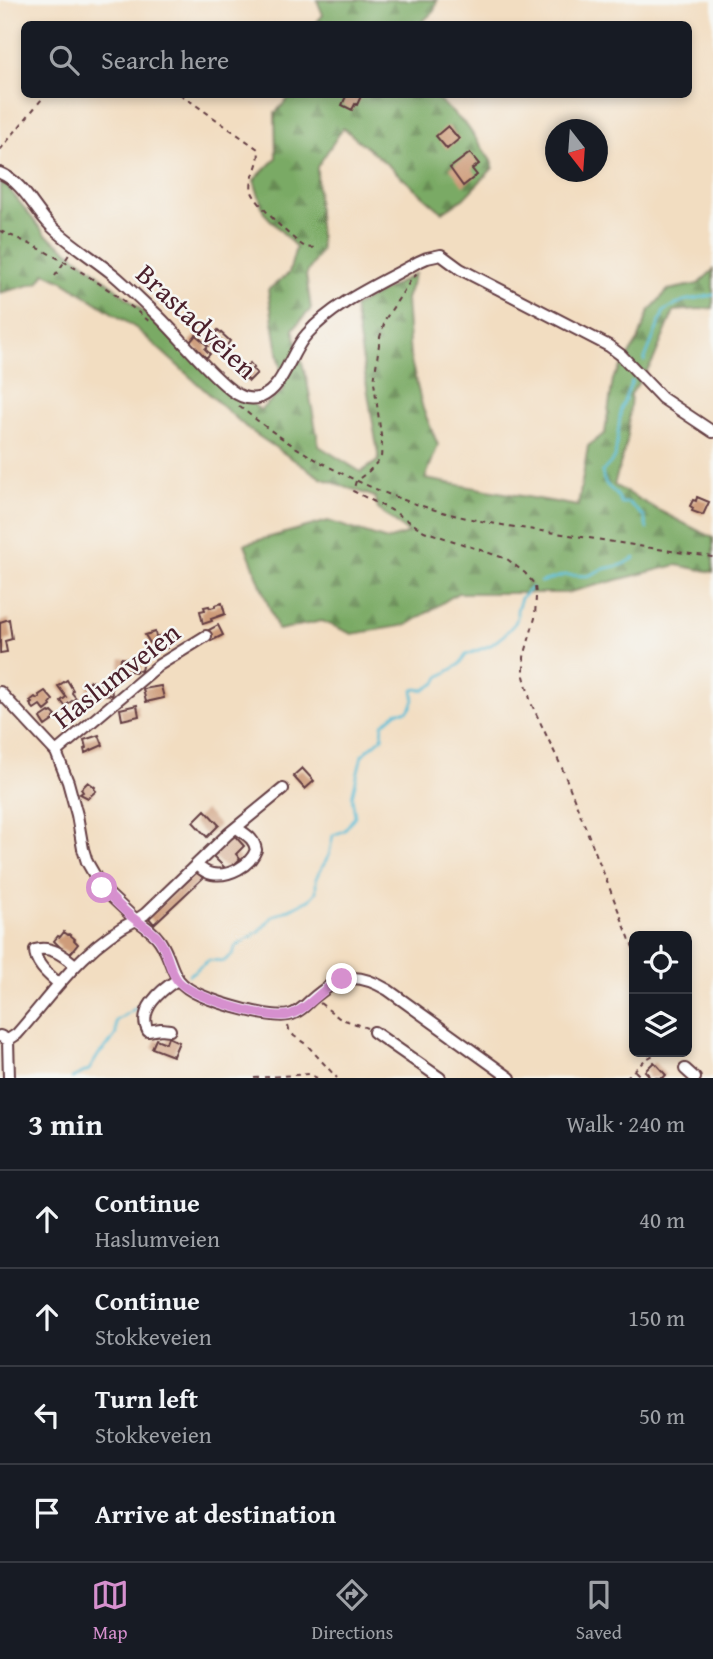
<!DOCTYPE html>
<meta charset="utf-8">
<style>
:root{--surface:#171b24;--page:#20242c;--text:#f1f3f6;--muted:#9ea1a6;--line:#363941;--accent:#d690ce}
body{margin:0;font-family:"Gentium Book Plus",serif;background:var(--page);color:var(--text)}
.controls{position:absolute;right:21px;bottom:21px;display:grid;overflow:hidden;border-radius:10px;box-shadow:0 4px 10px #0003}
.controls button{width:63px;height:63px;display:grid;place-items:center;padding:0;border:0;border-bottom:2px solid var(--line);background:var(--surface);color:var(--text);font:35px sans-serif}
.compass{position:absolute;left:545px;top:119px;width:63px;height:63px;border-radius:50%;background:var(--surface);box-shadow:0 4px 10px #0003;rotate:163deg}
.stop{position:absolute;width:21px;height:21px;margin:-16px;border:5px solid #d690ce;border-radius:50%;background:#fff}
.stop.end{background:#d690ce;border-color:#fff;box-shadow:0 2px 7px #0008}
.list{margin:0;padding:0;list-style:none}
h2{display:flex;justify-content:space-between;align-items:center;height:91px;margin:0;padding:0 28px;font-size:30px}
h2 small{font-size:23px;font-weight:400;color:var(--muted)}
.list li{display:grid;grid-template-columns:46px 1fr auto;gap:21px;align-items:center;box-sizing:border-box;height:98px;padding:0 28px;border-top:2px solid var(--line)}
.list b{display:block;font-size:26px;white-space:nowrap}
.list p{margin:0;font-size:23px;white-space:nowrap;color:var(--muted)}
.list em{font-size:23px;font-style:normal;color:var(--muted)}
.icon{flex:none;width:38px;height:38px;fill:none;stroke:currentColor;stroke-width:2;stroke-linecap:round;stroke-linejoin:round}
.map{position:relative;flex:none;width:713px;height:1078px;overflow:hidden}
.search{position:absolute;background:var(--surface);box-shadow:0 4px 10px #0003;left:21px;right:21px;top:21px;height:77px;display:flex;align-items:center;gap:18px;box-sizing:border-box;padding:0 24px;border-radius:10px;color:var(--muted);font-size:26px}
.sheet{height:483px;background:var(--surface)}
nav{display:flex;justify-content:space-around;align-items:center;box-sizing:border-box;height:98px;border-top:2px solid var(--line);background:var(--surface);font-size:19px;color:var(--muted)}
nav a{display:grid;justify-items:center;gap:4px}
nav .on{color:var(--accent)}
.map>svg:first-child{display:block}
.forest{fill:url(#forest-firs);stroke:#626448;stroke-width:2}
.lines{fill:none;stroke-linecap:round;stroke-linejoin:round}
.stream{stroke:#56bbd4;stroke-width:2.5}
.building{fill:#ce9c7a}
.minor-casing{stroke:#633c42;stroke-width:14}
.path{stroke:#633c42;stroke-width:2;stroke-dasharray:5 5;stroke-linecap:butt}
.minor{stroke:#fff;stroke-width:10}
.path-bridge{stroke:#633c42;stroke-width:2;stroke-dasharray:5 5;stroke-linecap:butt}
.route{stroke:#d690ce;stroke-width:9}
.labels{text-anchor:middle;stroke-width:5;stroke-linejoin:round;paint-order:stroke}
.street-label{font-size:28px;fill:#4a1f2b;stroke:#f6f6f2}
</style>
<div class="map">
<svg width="713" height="1078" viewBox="0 0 713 1078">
<defs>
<pattern id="forest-firs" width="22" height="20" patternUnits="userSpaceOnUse" patternTransform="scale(1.75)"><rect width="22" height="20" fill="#7aaa65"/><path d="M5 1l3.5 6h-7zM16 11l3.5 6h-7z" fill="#668a53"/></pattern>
</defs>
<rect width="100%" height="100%" fill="#f6f6f2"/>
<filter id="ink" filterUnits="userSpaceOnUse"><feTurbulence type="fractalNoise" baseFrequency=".0143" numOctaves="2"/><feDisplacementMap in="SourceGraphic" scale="14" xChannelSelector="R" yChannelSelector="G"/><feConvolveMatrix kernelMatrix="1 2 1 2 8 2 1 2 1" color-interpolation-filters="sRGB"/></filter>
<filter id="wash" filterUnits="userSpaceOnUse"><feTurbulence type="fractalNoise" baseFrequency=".00686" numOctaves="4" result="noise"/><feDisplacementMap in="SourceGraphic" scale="28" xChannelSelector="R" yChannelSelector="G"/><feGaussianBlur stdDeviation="1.57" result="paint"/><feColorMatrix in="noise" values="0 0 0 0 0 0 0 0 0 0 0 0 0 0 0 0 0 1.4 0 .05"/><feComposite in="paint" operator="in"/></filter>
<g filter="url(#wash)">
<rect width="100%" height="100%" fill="#f2ddc1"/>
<!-- forest -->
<path class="forest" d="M317,0h120l-3,11 -14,13h-105l8,-9z
M290,95h143l34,31 24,35 2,7 -30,31 -21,13 -67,-58 -32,-26 -26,39 1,46 3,37 -15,25 5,34 -18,20 14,52 12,65 42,26 18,-12 -25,-153 61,-33 -9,25 4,58 13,52 15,36 -13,34 153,27 10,-60 17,-13 8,-54 25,-38 11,-30 19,-21 30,-6 15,-14v38l-39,3 -21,50 -22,33 -4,47 -13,44 46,26 53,27v34l-37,-7 -110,28h-108l-51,32 -55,9 -30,-13 -44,9 -33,-86 83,-23 59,19 22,-7 -31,-24 -3,-12 -54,-19 -73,-49 -111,-100 -74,-48 -18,-8 -7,10 -38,10v-110l5,1 40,50 49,36 166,140 24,-20 -16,-100 21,-17 7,-26 -32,-34 -10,-33 22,-22 -1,-45 15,-16z"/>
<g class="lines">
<!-- stream -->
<path class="stream" d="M644,361l20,-50 19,-10 30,-6
M632,381l-11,28 -6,49 -13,14c2,19 15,16 19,31h8l15,14 3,12
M541,582l24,-7 23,1 15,-7 19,-4 13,-7
M189,975l20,-15 15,1 8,-6 4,-9 24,-15 12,-14 37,-17 7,-8v-14l13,-23 4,-20 11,-4 11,-15 -3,-19 10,-42 20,-17 1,-14 14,-12 10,-1 4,-4 3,-7 -1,-10 4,-1 7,1 12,-7 3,-6 20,-12 7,-10 25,-10 13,-10 11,-12 2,-5v-8l4,-12 10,-10
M72,1078l17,-8 10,-16 11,-11 6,-9v-13l26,-17 14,-21 13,-4"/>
</g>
<g id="blocks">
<!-- building -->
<path class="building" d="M347,94l14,2 -4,9 -2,-1 -3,6 -10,-5z
M448,126l11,13 -12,10 -11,-13z
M470,153l9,11 -7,5 5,6 -14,11 -13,-18z
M218,330l12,11 -8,11 -11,-9 3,-3 -2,-3z
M196,335l12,11 -3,3 5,5 -4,4 -16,-16z
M250,363l4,5 -2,1 5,4 -8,8 -3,-3 -2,2 -6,-5z
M697,497l12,5 -6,13 -11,-4 1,-3 -3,-2 3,-6 3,1z
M222,603l3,11 -14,5 1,2 -9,3 -3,-13 5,-1 -1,-3 5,-1 1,2 5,-1v-2z
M9,619l3,20 -7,2 2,11 -7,1v-31z
M218,625l5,10 -12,6 -4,-10z
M155,632l1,5 16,-4 2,10 -8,2 1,3 -5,1 -1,-2 -3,1 -1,-2h-5l-7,-11z
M121,658l22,3 -2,10 -5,-1v2l-17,-3z
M67,680l6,10 -1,3 4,5 -11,8 -4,-5 5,-4 -8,-11z
M89,681l22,4 1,10 -25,-3z
M161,686l3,12 -18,4 -3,-13z
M45,691l8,9 -3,4 1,2 -6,5 -5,-6 -6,4 -4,-5 2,-1 -2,-2 5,-4 2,2 3,-2 -1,-2z
M137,705l2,11 -17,4 -2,-11z
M49,712l1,1 2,-1 4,4 -2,2 1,1 -10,7 -5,-8z
M99,735l4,10 -18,8 -1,-4 2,-1 -2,-8z
M302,768l12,13 -9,8 -12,-13z
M88,782l7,5 -1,2 2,2 -8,7 -8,-4 3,-2 -2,-3z
M205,810l14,15 -12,12 -14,-15z
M234,835l10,11 -8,8 4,5 -12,12 -16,-16z
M197,872l6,6 -49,46 -6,-7z
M64,932l4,3 1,-1 6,5 -1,1 4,4 -8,10 -11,-5 1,-2 -6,-6 4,-5 2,1z
M168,1037l11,5 -6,14 -21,-8 4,-9 10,4z
M654,1062l12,13 -3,3h-17l3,-3 -4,-4z"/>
</g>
</g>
<g filter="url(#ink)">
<use href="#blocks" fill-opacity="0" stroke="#633c42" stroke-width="2"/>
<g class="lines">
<!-- minor casing -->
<g class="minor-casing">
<path id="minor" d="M0,173c24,10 33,35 51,53 19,18 42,32 63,49 13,11 26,24 39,36 26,24 50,57 78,79 9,7 19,11 30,7 23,-9 29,-45 46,-63 28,-32 74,-51 111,-72l9,-4 14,-3 19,14 149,77 12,9 41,43 51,34
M0,692l56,60 12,30 9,33 6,34 4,13 15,26 34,32 9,-6 83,-80 55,-45
M56,752l103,-87 47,-29
M196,865c5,4 10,8 16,9 17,3 38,-8 44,-24 -2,-12 -10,-15 -19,-22
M59,984c-10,-9 -24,-20 -24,-34 15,-5 28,5 40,15
M170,1030l-9,-1 -13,2c-11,-21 13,-41 29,-51
M374,1032l66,46
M0,1036l8,4 9,-6c37,-42 67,-89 119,-114 9,6 18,12 24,21 16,25 8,40 40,54 18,8 70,24 89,20 9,-2 16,-9 22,-15 28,-24 43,-30 77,-10l122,88
M8,1040l1,38
M685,1069l10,9"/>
</g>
<!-- path -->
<path class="path" d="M180,94l78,55c4,14 -10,28 -6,43 3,10 44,52 54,55 3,1 9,1 11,0
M0,150l46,-56
M0,231c55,22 106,53 151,92
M417,274l-6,6 -25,38 -6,19 -6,45 8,61 -1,15 -12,13 -13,10 -3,10 38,19 33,21 83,28 18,14 10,12 1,11 -1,22 -11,39v19l7,27 31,65 72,182
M239,406c69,57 149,96 237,114 33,7 67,11 100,16 46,7 91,15 137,21
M320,1003l19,15 28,10
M288,1026l1,4 5,6 13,9 30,33
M676,1052l4,7
M635,1071l7,7
M254,1078l55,-4 8,4
M626,1078l19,-18 13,-8"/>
<!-- minor -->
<use href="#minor" class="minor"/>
<!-- path-bridge -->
<path class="path-bridge" d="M55,276l17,-26"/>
</g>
</g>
<g class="lines" filter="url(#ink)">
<!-- route -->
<path class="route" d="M102,888c11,11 22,24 35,33 7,5 15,10 21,17 10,12 10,31 20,43 15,17 90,39 111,34 19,-5 33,-28 53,-36"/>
</g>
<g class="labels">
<!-- street labels -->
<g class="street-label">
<text transform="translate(197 321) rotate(43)" y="10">Brastadveien</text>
<text transform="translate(116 675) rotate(-38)" y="10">Haslumveien</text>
</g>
</g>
</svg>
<div class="controls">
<button><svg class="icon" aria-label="locate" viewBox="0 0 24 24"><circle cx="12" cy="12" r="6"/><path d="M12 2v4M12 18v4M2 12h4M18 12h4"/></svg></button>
<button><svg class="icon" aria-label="layers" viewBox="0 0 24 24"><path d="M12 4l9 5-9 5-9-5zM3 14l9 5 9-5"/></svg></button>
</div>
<svg class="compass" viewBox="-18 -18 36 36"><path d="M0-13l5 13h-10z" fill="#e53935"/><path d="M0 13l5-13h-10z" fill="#9ea1a6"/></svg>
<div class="stop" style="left:102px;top:888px"></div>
<div class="stop end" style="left:342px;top:979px"></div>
<div class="search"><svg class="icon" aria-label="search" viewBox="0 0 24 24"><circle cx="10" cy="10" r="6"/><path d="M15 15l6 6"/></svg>Search here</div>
</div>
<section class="sheet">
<h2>3 min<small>Walk · 240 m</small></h2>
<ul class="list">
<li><svg class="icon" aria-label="ahead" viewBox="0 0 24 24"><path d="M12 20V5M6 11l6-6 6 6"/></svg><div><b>Continue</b><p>Haslumveien</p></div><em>40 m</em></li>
<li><svg class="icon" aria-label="ahead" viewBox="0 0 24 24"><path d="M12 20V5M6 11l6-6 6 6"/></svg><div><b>Continue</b><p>Stokkeveien</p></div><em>150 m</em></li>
<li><svg class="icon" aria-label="left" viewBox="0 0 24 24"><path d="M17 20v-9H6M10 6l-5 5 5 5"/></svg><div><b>Turn left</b><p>Stokkeveien</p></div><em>50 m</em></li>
<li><svg class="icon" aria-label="arrive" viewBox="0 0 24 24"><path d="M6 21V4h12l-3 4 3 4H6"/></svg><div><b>Arrive at destination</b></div></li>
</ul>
</section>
<nav>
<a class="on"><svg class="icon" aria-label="map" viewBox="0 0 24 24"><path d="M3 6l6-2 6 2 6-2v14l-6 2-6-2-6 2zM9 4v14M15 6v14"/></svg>Map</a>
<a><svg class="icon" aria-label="directions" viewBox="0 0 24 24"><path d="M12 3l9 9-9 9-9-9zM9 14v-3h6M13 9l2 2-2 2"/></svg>Directions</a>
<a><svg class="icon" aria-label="saved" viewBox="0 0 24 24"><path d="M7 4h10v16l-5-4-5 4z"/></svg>Saved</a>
</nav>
